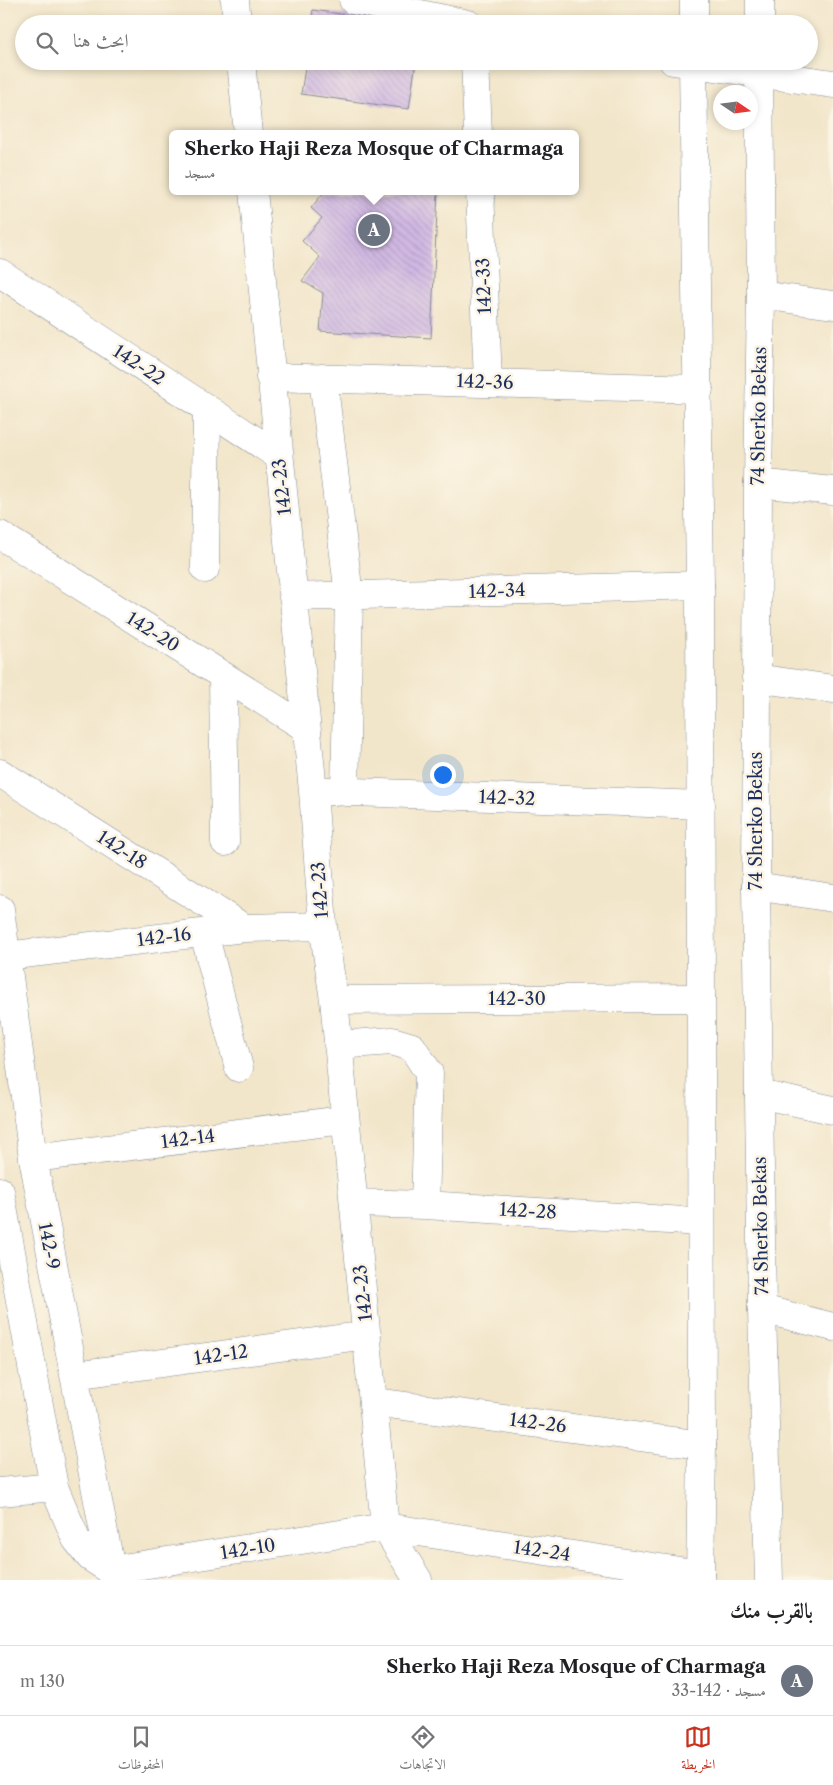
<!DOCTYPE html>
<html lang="ar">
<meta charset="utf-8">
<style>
:root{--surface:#fff;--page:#f2f2f2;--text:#202124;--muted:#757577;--line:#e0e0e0;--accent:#c8321e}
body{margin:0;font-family:"Libre Caslon Text",Amiri,serif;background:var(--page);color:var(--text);direction:rtl}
.compass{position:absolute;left:713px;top:85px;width:45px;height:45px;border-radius:50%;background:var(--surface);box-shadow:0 2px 8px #0003;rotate:103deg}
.you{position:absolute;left:442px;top:774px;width:18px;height:18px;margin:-12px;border:4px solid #fff;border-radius:50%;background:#1a73e8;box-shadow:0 0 0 8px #1a73e833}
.badge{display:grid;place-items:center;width:32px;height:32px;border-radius:50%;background:var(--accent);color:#fff;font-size:16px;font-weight:700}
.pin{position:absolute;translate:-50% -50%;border:2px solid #fff;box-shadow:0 1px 5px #0006}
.popup{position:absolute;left:169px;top:130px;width:410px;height:65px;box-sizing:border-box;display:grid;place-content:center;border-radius:8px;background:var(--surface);filter:drop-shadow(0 1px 4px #0005);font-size:16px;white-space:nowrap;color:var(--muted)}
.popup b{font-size:19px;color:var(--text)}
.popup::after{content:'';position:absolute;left:50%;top:100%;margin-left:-10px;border:10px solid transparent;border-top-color:var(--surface)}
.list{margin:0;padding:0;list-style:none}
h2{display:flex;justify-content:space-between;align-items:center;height:65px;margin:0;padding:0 20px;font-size:21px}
h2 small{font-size:16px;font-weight:400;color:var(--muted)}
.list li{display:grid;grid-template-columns:32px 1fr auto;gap:15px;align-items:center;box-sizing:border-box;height:70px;padding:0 20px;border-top:1px solid var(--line)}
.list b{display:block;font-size:19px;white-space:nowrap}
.list p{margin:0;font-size:16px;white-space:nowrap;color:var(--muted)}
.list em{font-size:16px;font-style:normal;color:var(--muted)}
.icon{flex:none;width:28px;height:28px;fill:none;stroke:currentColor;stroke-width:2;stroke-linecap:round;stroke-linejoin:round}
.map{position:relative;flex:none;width:833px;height:1580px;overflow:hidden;direction:ltr}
.search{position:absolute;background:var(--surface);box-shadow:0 2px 8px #0003;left:15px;right:15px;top:15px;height:55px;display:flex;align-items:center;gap:12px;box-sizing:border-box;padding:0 18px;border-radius:28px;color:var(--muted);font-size:19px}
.sheet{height:135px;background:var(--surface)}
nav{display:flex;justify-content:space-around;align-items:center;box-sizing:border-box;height:70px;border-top:1px solid var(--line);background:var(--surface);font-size:14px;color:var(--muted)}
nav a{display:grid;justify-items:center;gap:2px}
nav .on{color:var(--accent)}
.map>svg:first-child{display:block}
.building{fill:url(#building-back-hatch)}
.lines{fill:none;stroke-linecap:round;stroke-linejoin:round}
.street-casing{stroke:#868a94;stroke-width:29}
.secondary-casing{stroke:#868a94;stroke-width:29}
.street{stroke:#fff;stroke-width:28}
.secondary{stroke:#fff;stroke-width:28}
.labels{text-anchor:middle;stroke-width:5;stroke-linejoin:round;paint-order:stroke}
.street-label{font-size:18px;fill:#1b2f5e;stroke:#fcf5e5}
</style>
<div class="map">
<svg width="833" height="1580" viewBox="0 0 833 1580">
<defs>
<pattern id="building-back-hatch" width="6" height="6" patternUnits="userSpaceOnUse" patternTransform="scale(1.25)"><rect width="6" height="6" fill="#d0b8e2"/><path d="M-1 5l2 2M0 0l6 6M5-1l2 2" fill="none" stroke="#b29ec4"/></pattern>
</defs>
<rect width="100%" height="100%" fill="#fcf5e5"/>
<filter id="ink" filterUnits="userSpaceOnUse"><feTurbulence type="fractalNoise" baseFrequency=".02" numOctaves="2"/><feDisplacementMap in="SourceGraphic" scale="10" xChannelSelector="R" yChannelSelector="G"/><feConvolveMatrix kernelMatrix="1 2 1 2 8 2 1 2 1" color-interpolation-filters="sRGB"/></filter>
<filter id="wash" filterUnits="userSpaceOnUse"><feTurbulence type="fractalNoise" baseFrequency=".0096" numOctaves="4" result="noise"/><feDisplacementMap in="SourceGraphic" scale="20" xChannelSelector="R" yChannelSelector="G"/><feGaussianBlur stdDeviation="1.12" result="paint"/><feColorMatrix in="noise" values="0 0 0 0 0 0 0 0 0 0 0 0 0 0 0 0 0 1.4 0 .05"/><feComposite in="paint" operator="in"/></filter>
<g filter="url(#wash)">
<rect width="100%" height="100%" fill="#f2e6ca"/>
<g id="blocks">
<!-- building -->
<path class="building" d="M313,10l88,13v1h-90z
M306,61h110l-7,48 -108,-15z
M325,191h113l-7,147 -111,-7 3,-38 -21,-12 18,-24 -18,-16 20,-23 -11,-10z"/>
</g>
</g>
<g filter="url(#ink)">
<use href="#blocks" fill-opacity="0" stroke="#868a94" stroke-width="1"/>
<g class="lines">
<!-- street casing -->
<g class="street-casing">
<path id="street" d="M235,0l2,24
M353,0l115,24
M241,61l7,73
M475,61l3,73
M673,61l160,23
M253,191l60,600 10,135 11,74 51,527 33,53
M480,191l8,190
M0,273l279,183
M761,295l72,10
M270,377l429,12
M323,378l26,218 -4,196
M758,483l75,8
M0,535l306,193
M205,569l2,-160
M293,597l407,-12
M223,676l2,166
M756,678l77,11
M0,773l244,155
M327,791l374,14
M756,886l77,12
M0,909l33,249 80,422
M204,933l35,135
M6,956l238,-28 79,-2
M334,1000l367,-2
M338,1045l54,-4 20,6 17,26 -4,132
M759,1094l74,16
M33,1158l311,-38
M0,1191l54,296 22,52 14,18 20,13 275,-43 315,47
M354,1203l71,2 276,17
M762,1309l71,18
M74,1375l293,-40
M374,1402l328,43
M0,1492l54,-5"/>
</g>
<!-- secondary casing -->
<g class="secondary-casing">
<path id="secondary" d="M694,24v-24
M760,24v-24
M693,61l7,524 2,860 -2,135
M759,61l2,234 -3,188 -2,403 6,423 7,271"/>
</g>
<!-- street -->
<use href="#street" class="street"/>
<!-- secondary -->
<use href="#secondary" class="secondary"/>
</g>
</g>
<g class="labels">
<!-- street labels -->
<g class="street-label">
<text transform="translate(484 286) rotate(-92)" y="6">142-33</text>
<text transform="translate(139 365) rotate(33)" y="6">142-22</text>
<text transform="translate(485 382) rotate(2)" y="6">142-36</text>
<text transform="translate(759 416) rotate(-89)" y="6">74 Sherko Bekas</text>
<text transform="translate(282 487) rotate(-96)" y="6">142-23</text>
<text transform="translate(497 591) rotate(-2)" y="6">142-34</text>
<text transform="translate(153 632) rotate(32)" y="6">142-20</text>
<text transform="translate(507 798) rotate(2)" y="6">142-32</text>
<text transform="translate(756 821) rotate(-90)" y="6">74 Sherko Bekas</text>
<text transform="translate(122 850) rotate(33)" y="6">142-18</text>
<text transform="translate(320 890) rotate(-94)" y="6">142-23</text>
<text transform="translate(164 937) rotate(-7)" y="6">142-16</text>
<text x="517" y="1005">142-30</text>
<text transform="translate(188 1139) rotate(-7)" y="6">142-14</text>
<text transform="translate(528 1211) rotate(3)" y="6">142-28</text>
<text transform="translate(761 1226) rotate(-91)" y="6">74 Sherko Bekas</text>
<text transform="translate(49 1246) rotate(79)" y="6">142-9</text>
<text transform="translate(363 1293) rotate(-96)" y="6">142-23</text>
<text transform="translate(221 1355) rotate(-8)" y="6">142-12</text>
<text transform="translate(538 1423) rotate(7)" y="6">142-26</text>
<text transform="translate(248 1549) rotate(-9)" y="6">142-10</text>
<text transform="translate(542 1551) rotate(8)" y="6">142-24</text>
</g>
</g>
</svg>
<svg class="compass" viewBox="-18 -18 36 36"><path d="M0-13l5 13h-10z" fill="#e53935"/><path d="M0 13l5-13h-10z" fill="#757577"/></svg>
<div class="you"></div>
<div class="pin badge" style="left:374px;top:230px;background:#6b7280">A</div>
<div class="popup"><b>Sherko Haji Reza Mosque of Charmaga</b>مسجد</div>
<div class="search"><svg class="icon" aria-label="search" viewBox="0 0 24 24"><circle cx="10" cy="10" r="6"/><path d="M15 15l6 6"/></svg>ابحث هنا</div>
</div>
<section class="sheet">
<h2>بالقرب منك<small></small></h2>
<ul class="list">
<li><span class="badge" style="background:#6b7280">A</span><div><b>Sherko Haji Reza Mosque of Charmaga</b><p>مسجد · 142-33</p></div><em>130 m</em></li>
</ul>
</section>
<nav>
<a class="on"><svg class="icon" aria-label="map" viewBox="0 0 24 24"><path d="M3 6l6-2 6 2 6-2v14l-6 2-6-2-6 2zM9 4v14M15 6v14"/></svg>الخريطة</a>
<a><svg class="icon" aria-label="directions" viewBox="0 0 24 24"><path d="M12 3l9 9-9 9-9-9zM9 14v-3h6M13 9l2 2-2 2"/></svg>الاتجاهات</a>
<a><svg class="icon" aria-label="saved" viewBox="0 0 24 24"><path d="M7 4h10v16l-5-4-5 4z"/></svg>المحفوظات</a>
</nav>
